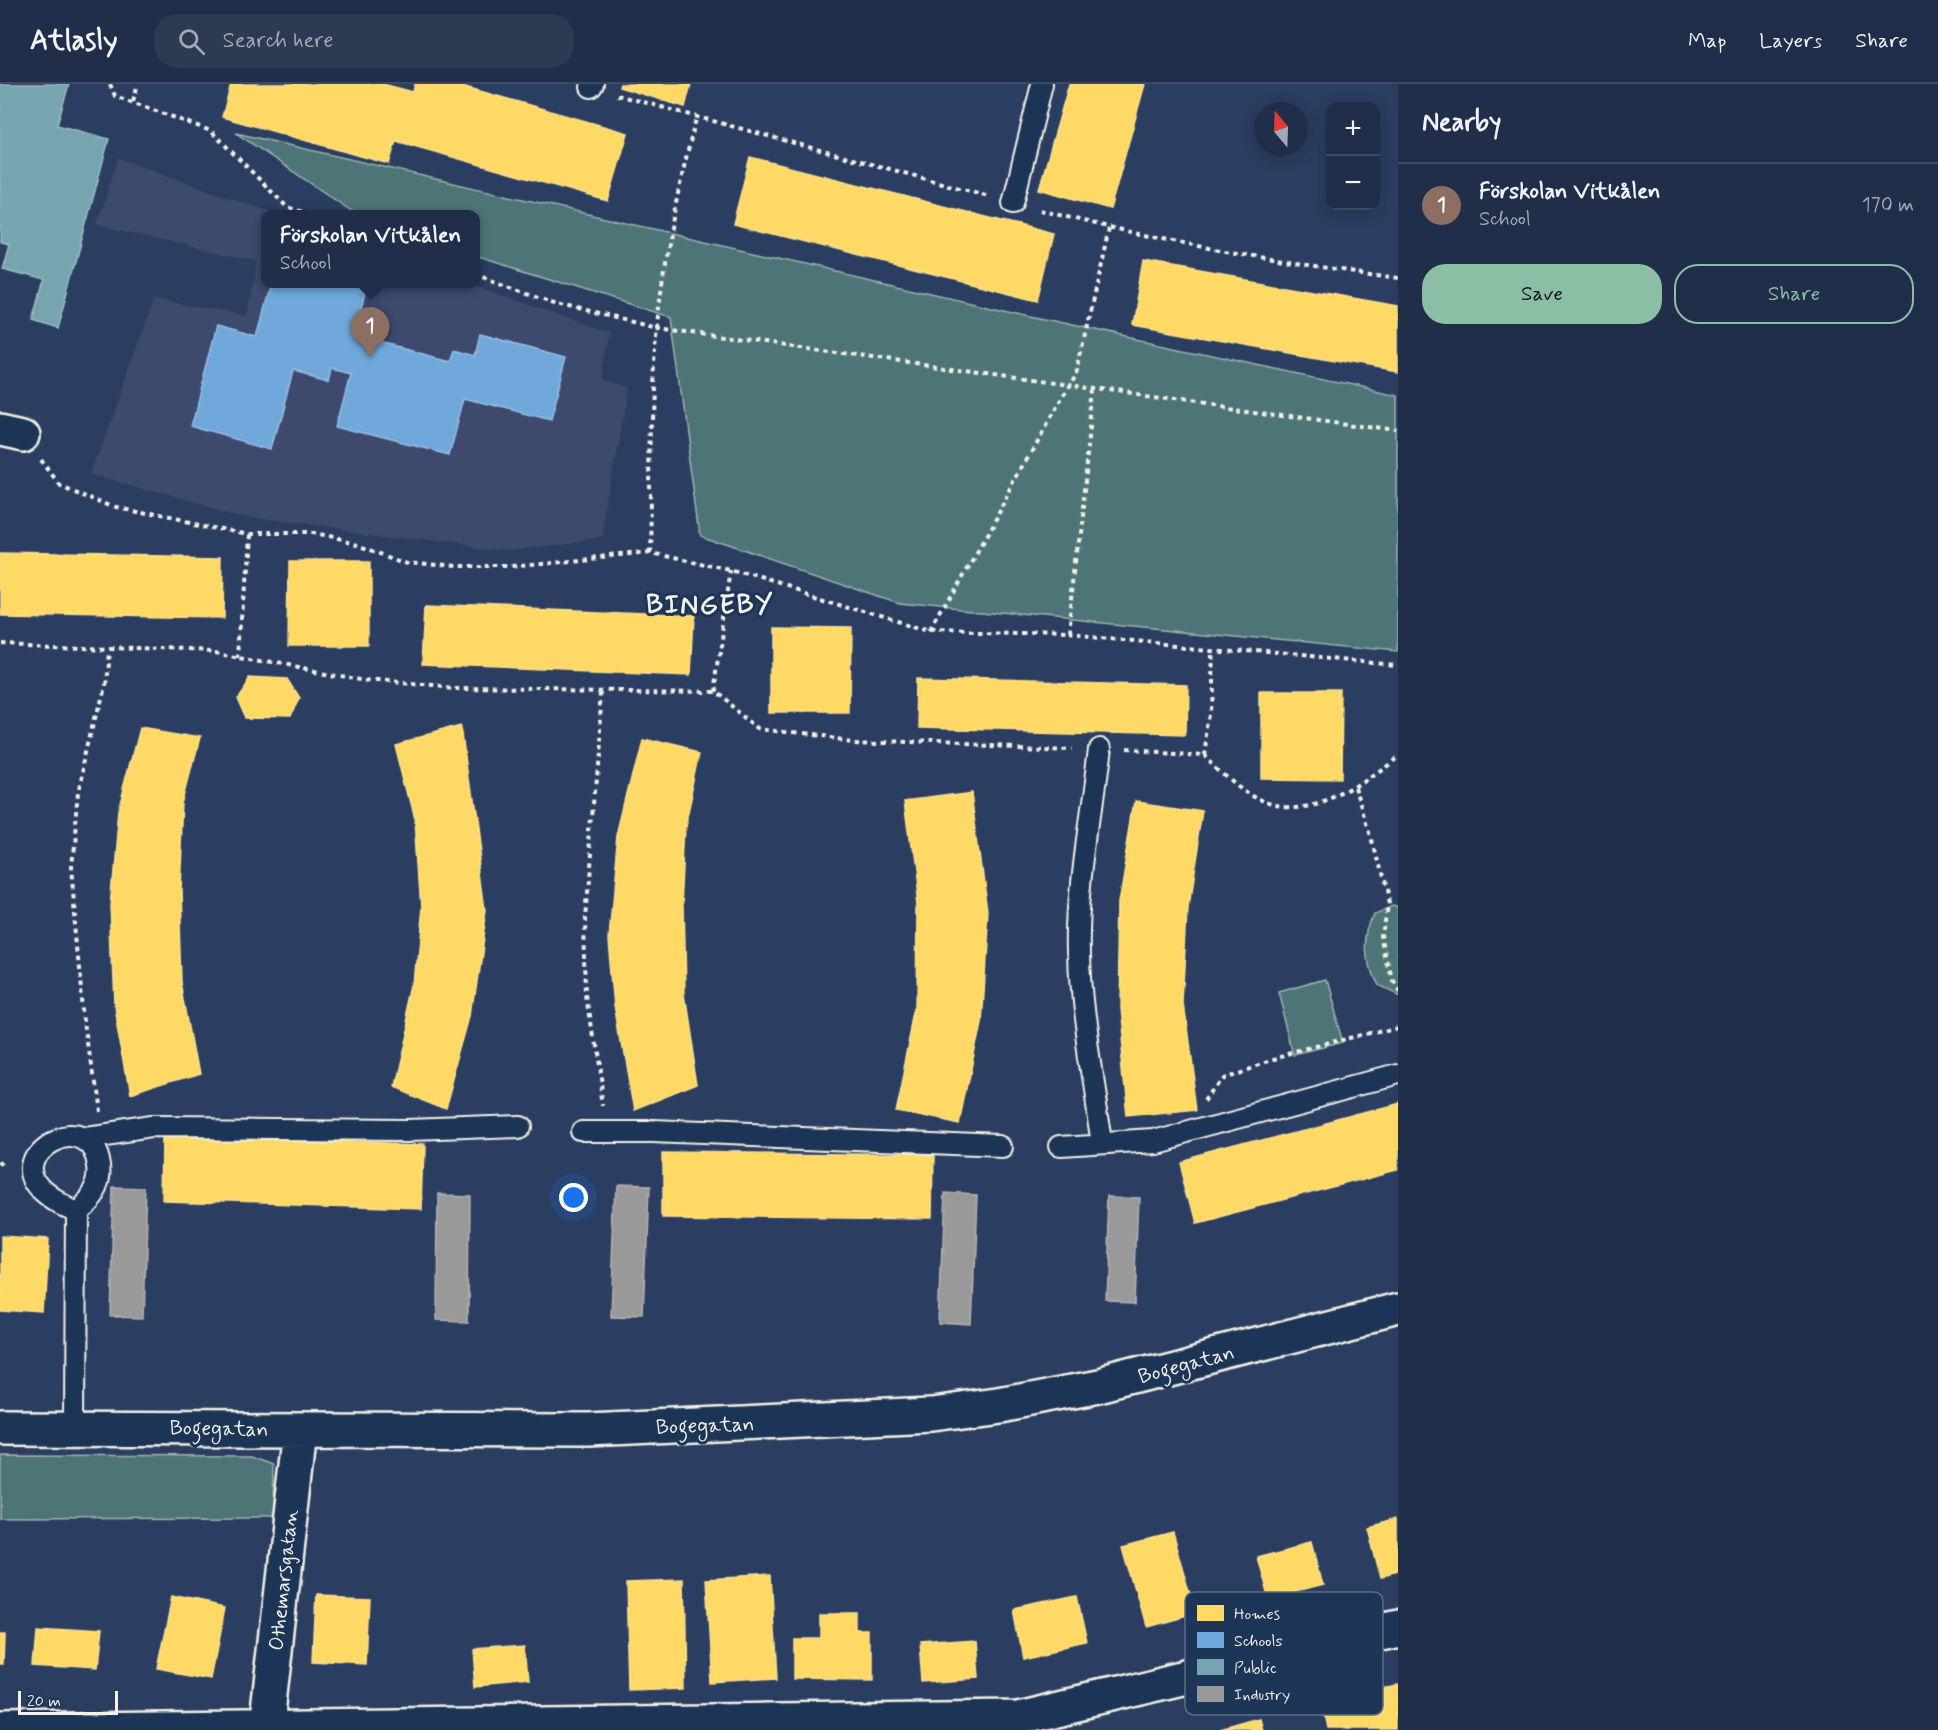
<!DOCTYPE html>
<meta charset="utf-8">
<style>
:root{--surface:#202e49;--page:#2d3a53;--text:#f1f3f6;--muted:#a2a8b4;--line:#3d4a61;--accent:#8abfa5}
body{margin:0;font-family:Mynerve,sans-serif;background:var(--page);color:var(--text)}
.controls{position:absolute;right:18px;top:18px;display:grid;overflow:hidden;border-radius:12px;box-shadow:0 3px 15px #0003}
.controls button{width:54px;height:54px;display:grid;place-items:center;padding:0;border:0;border-bottom:2px solid var(--line);background:var(--surface);color:var(--text);font:30px sans-serif}
.compass{position:absolute;left:1254px;top:18px;width:54px;height:54px;border-radius:50%;background:var(--surface);box-shadow:0 3px 15px #0003;rotate:341deg}
.scale{position:absolute;left:18px;bottom:15px;width:100px;box-sizing:border-box;padding-left:6px;border:3px solid #f4f1e8;border-top:0;font-size:16px;line-height:21px;white-space:nowrap;color:#f4f1e8;-webkit-text-stroke:4px #1d3557;paint-order:stroke}
.you{position:absolute;left:574px;top:1114px;width:21px;height:21px;margin:-15px;border:4px solid #fff;border-radius:50%;background:#1a73e8;box-shadow:0 0 0 9px #1a73e833}
.badge{display:grid;place-items:center;width:39px;height:39px;border-radius:50%;background:var(--accent);color:#fff;font-size:20px;font-weight:700}
.pin{position:absolute;translate:-50% -50px;filter:drop-shadow(0 2px 3px #0008)}
.pin::after{content:'';position:absolute;top:32px;width:21px;height:18px;background:inherit;clip-path:polygon(0 0,100% 0,50% 100%)}
.popup{position:absolute;left:261px;top:126px;width:219px;height:78px;box-sizing:border-box;display:grid;place-content:center;border-radius:12px;background:var(--surface);filter:drop-shadow(0 2px 4px #0005);font-size:20px;white-space:nowrap;color:var(--muted)}
.popup b{font-size:22px;color:var(--text)}
.popup::after{content:'';position:absolute;left:50%;top:100%;margin-left:-12px;border:12px solid transparent;border-top-color:var(--surface)}
.list{margin:0;padding:0;list-style:none}
h2{display:flex;justify-content:space-between;align-items:center;height:78px;margin:0;padding:0 24px;font-size:26px}
h2 small{font-size:20px;font-weight:400;color:var(--muted)}
.list li{display:grid;grid-template-columns:39px 1fr auto;gap:18px;align-items:center;box-sizing:border-box;height:84px;padding:0 24px;border-top:2px solid var(--line)}
.list b{display:block;font-size:22px;white-space:nowrap}
.list p{margin:0;font-size:20px;white-space:nowrap;color:var(--muted)}
.list em{font-size:20px;font-style:normal;color:var(--muted)}
.actions{display:flex;gap:12px;padding:18px 24px}
.actions a{flex:1;padding:14px 0;border:2px solid var(--accent);border-radius:24px;text-align:center;font-size:21px;color:var(--accent)}
.actions .main{background:var(--accent);color:#111}
.icon{flex:none;width:33px;height:33px;fill:none;stroke:currentColor;stroke-width:2;stroke-linecap:round;stroke-linejoin:round}
.map{position:relative;flex:none;width:1398px;height:1646px;overflow:hidden}
header{display:flex;align-items:center;gap:36px;box-sizing:border-box;height:84px;padding:0 30px;background:var(--surface);border-bottom:2px solid var(--line)}
header strong{font-size:28px}
nav{display:flex;gap:33px;margin-inline-start:auto;font-size:21px}
.search{width:420px;height:54px;background:var(--page);display:flex;align-items:center;gap:15px;box-sizing:border-box;padding:0 21px;border-radius:24px;color:var(--muted);font-size:22px}
main{display:flex}
aside{flex:1;background:var(--surface)}
.map>svg:first-child{display:block}
.built{fill:#3c496d}
.green{fill:#4e7477;stroke:#a1b2b0;stroke-width:1.5}
.homes{fill:#ffd966;stroke:#fce08d;stroke-width:1.5}
.schools{fill:#6fa8dc;stroke:#97bee0;stroke-width:1.5}
.public{fill:#76a5af;stroke:#9cbcc0;stroke-width:1.5}
.industry{fill:#999;stroke:#b4b3b1;stroke-width:1.5}
.lines{fill:none;stroke-linecap:round;stroke-linejoin:round}
.lane-casing{stroke:#f4f1e8;stroke-width:24}
.street-casing{stroke:#f4f1e8;stroke-width:38}
.path{stroke:#f4f1e8;stroke-width:4;stroke-dasharray:4.5 4.5;stroke-linecap:butt}
.lane{stroke:#1d3557;stroke-width:20}
.street{stroke:#1d3557;stroke-width:33}
.labels{text-anchor:middle;stroke-width:6;stroke-linejoin:round;paint-order:stroke}
.street-label{font-size:21px;fill:#f4f1e8;stroke:#1d3557}
.district-label{font-size:27px;font-weight:bold;letter-spacing:1.5px;fill:#f4f1e8;stroke:#1d3557}
.key{fill:#1d3557;stroke:#5e6d82;stroke-width:1.5}
.key-label{font-size:16px;fill:#f4f1e8}
</style>
<header>
<strong>Atlasly</strong>
<div class="search"><svg class="icon" aria-label="search" viewBox="0 0 24 24"><circle cx="10" cy="10" r="6"/><path d="M15 15l6 6"/></svg>Search here</div>
<nav><a>Map</a><a>Layers</a><a>Share</a></nav>
</header>
<main>
<div class="map">
<svg width="1398" height="1646" viewBox="0 0 1398 1646">
<rect width="100%" height="100%" fill="#2b3e61"/>
<filter id="ink" filterUnits="userSpaceOnUse"><feTurbulence type="fractalNoise" baseFrequency=".0167" numOctaves="2"/><feDisplacementMap in="SourceGraphic" scale="12" xChannelSelector="R" yChannelSelector="G"/><feConvolveMatrix kernelMatrix="1 2 1 2 8 2 1 2 1" color-interpolation-filters="sRGB"/></filter>
<g filter="url(#ink)">
<!-- built -->
<path class="built" d="M118,74l158,56h-11v70h204l140,49 -6,47 24,9 -25,151 -94,11 -263,-34 -154,-43 63,-175 93,17 9,-55 -159,-36z"/>
<!-- green -->
<path class="green" d="M236,49l799,184 363,78v257l-498,-49 -200,-68 -29,-218 -196,-61v-42h-119z
M1392,822l6,2v87l-21,-10c-12,-26 -13,-46 -2,-72z
M1325,896l18,63 -48,12 -16,-62z
M0,1371l252,1 22,8 -1,54 -273,1z"/>
<!-- homes -->
<path class="homes" d="M231,0h152l30,8 2,-8h40l173,49 -20,68 -212,-60 -7,23 -167,-47z
M620,0h71l-6,23 -66,-20z
M1069,0h76l-35,125 -71,-20z
M750,73l304,77 -16,66 -305,-76z
M1143,177l255,45v66l-266,-47z
M0,469l223,4 -1,61 -222,-4z
M290,477h79v85h-80z
M426,521l268,11 -3,59 -268,-11z
M771,543l80,1 -1,85h-79z
M250,593l37,2 12,19 -9,21 -45,-1 -9,-21z
M918,594l268,7 -1,50 -268,-7z
M1261,609h80l-1,86 -79,-1z
M462,643l25,183 -15,106 -26,93 -55,-22 23,-102 7,-78 -6,-87 -19,-76z
M140,644l60,10 -17,64 -4,89 3,91 17,92 -69,22 -16,-90 -4,-103 8,-90z
M642,654l60,14 -16,74 -4,78 2,90 14,91 -65,26 -18,-104 -6,-72 9,-98z
M972,708l16,121 -7,108 -21,102 -64,-13 21,-101 1,-106 -13,-102z
M1136,717l67,10 -15,96 -5,98 14,105 -69,7 -11,-108 2,-108z
M1398,1020v66l-203,53 -16,-61z
M165,1053l258,7 -2,65 -257,-8z
M663,1068l270,3 -1,64 -269,-3z
M0,1152l48,3 -4,74 -44,-3z
M1398,1435v55l-18,5 -13,-52z
M1173,1448l23,81 -50,14 -23,-82z
M1312,1458l11,43 -55,14 -12,-43z
M770,1492l6,102 -64,4 -6,-102z
M684,1495l2,109 -57,2 -3,-109z
M316,1511l54,2 -3,68 -54,-3z
M171,1513l54,11 -14,71 -55,-10z
M1077,1513l10,46 -64,14 -9,-47z
M819,1529h41v20h12v47l-80,-1v-41h27z
M38,1543l61,4 -4,39 -60,-4z
M0,1548h5l-1,33h-4z
M975,1557l3,38 -55,4 -3,-38z
M525,1561l3,37 -53,5 -3,-38z
M1398,1600v46h-72l-6,-30z
M1259,1635l3,11h-42z"/>
<!-- schools -->
<path class="schools" d="M271,200l96,1 -13,51 96,25 4,-12 21,6 5,-21 86,23 -17,64 -84,-22 -15,56 -113,-29 14,-53 -19,-5 -3,12 -36,-9 -21,78 -82,-23 26,-100 41,11z"/>
<!-- public -->
<path class="public" d="M0,0h69l-12,41 52,14 -51,189 -25,-8 11,-40 -42,-11 7,-25 -9,-2z"/>
<!-- industry -->
<path class="industry" d="M114,1102l32,1 -4,129 -32,-1z
M616,1102l33,1 -5,130 -33,-1z
M437,1109l33,1 -1,127 -33,-1z
M945,1109l31,2 -5,129 -31,-2z
M1109,1112l30,1 -4,105 -30,-1z"/>
<g class="lines">
<!-- lane casing -->
<g class="lane-casing">
<path id="lane" d="M591,3l2,-3
M1013,119l29,-119
M1099,665c-7,67 -22,136 -20,204 1,64 15,128 23,191
M583,1048h71l349,14
M84,1054l70,-10 256,2 108,-4
M1061,1063l92,-6 245,-66
M75,1342l1,-216c15,-12 27,-25 24,-45 -8,-61 -98,-16 -56,26 9,9 21,14 32,19"/>
</g>
<!-- street casing -->
<g class="street-casing">
<path id="street" d="M0,344l23,5
M0,1344l588,2 343,-16 68,-9 99,-19 300,-77
M0,1646l1018,-13 380,-90
M266,1646l34,-301"/>
</g>
<!-- path -->
<path class="path" d="M110,0l5,12 96,35 76,76 22,7
M617,11l372,101
M133,17l5,-17
M1040,126c117,31 238,52 358,68
M475,190l82,30 100,24 741,103
M41,375l18,24 57,24 131,27h65l45,9 50,19 47,5h57l139,-14 81,18 200,61 137,3 330,30
M650,469c2,-75 0,-153 7,-228 7,-70 21,-138 39,-206
M931,548l136,-246 9,-12 33,-146
M1068,551l27,-245
M0,559l216,8 150,29 89,8 258,3 47,38 93,11 219,8
M240,572l7,-122
M713,607l18,-120
M603,608l-18,225 2,80 16,109
M1124,666l81,5c17,16 33,33 54,44 50,26 100,-16 139,-44
M1205,671l6,-41 2,-66
M1355,703l16,48 16,69 -4,33 9,44 6,10
M1206,1015l16,-24 51,-17 125,-32
M97,1027l-12,-89 -14,-155 7,-74 26,-109 3,-35
M0,1081l8,-4"/>
<!-- lane -->
<use href="#lane" class="lane"/>
<!-- street -->
<use href="#street" class="street"/>
</g>
</g>
<g class="labels">
<!-- street labels -->
<g class="street-label">
<text transform="translate(1186 1280) rotate(-15)" y="7">Bogegatan</text>
<text transform="translate(705 1341) rotate(-2)" y="7">Bogegatan</text>
<text transform="translate(219 1344) rotate(1)" y="7">Bogegatan</text>
<text transform="translate(283 1496) rotate(-84)" y="7">Othemarsgatan</text>
</g>
<!-- district labels -->
<g class="district-label">
<text x="710" y="529">BINGEBY</text>
</g>
</g>
<!-- legend -->
<rect x="1185" y="1508" width="198" height="123" rx="9" class="key"/>
<rect x="1197" y="1521" width="27" height="16" fill="#ffd966"/>
<rect x="1197" y="1548" width="27" height="16" fill="#6fa8dc"/>
<rect x="1197" y="1575" width="27" height="16" fill="#76a5af"/>
<rect x="1197" y="1602" width="27" height="16" fill="#999"/>
<g class="key-label">
<text x="1234" y="1535">Homes</text>
<text x="1234" y="1562">Schools</text>
<text x="1234" y="1589">Public</text>
<text x="1234" y="1616">Industry</text>
</g>
</svg>
<div class="controls">
<button>+</button>
<button>−</button>
</div>
<svg class="compass" viewBox="-18 -18 36 36"><path d="M0-13l5 13h-10z" fill="#e53935"/><path d="M0 13l5-13h-10z" fill="#a2a8b4"/></svg>
<div class="scale">20 m</div>
<div class="you"></div>
<div class="pin badge" style="left:370px;top:273px;background:#8d6e63">1</div>
<div class="popup"><b>Förskolan Vitkålen</b>School</div>
</div>
<aside>
<h2>Nearby<small></small></h2>
<ul class="list">
<li><span class="badge" style="background:#8d6e63">1</span><div><b>Förskolan Vitkålen</b><p>School</p></div><em>170 m</em></li>
</ul>
<div class="actions"><a class="main">Save</a><a>Share</a></div>
</aside>
</main>
